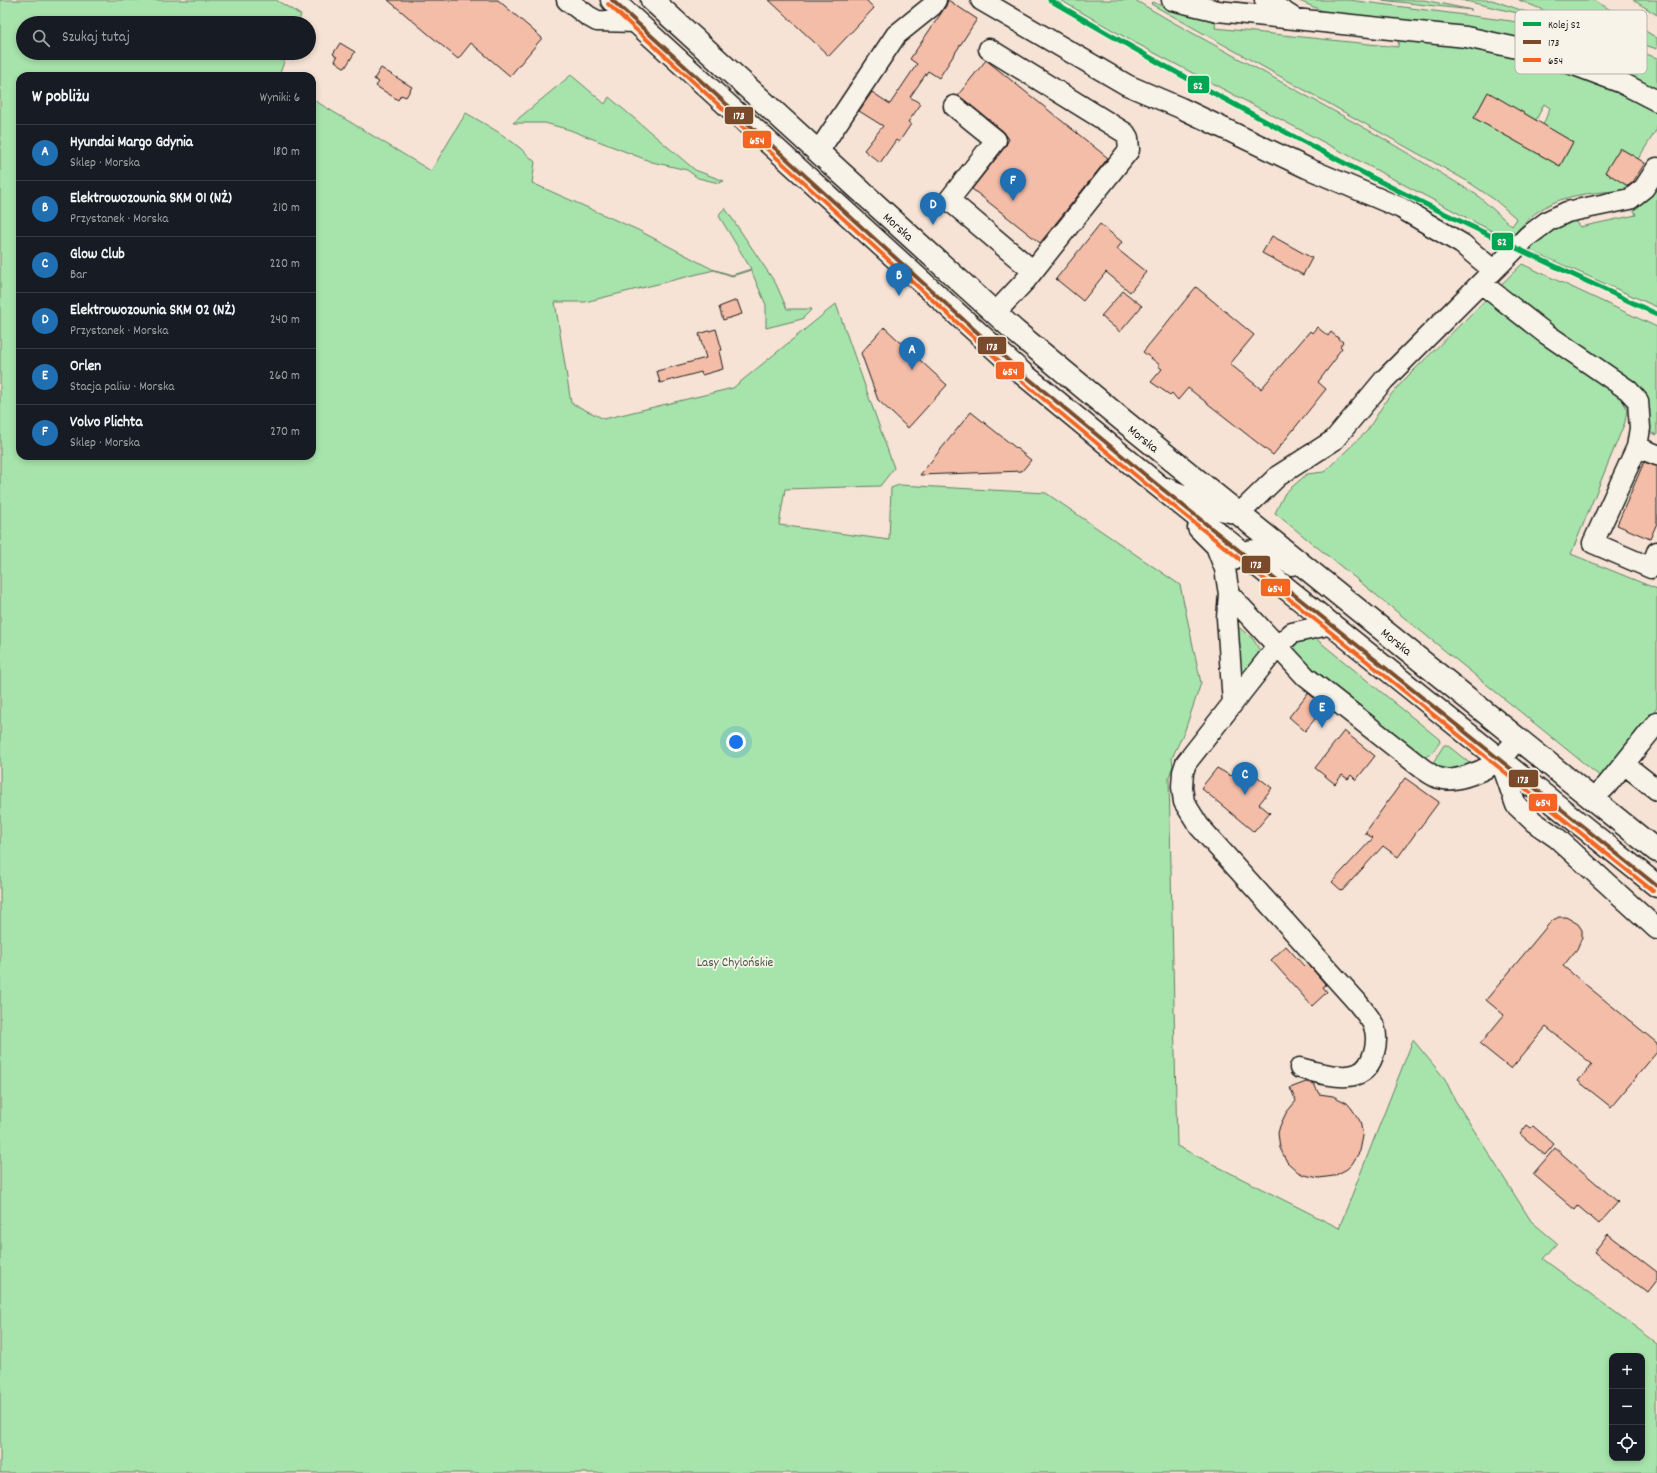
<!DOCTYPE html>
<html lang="pl">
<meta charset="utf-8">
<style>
:root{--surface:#171b24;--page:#242831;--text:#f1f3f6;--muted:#9ea1a6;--line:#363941;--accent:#1f6fb2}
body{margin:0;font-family:Dekko,sans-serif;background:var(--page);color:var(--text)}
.controls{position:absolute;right:12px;bottom:12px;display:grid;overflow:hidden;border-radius:8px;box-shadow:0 2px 6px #0003}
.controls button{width:36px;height:36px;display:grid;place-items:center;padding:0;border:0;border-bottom:1px solid var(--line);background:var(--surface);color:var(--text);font:20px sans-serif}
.you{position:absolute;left:736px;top:742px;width:14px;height:14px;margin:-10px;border:3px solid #fff;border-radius:50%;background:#1a73e8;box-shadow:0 0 0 6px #1a73e833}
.badge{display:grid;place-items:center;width:26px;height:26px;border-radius:50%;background:var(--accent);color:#fff;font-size:13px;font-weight:700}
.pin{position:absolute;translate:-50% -33px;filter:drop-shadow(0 1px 2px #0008)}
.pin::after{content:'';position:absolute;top:21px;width:14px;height:12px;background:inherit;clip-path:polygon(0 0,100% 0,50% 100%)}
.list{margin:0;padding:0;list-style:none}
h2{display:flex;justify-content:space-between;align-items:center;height:52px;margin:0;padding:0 16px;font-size:17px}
h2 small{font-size:13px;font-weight:400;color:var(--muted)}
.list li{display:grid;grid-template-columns:26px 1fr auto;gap:12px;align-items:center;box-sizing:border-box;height:56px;padding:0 16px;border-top:1px solid var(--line)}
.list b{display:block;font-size:15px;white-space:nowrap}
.list p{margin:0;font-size:13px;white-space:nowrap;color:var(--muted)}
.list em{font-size:13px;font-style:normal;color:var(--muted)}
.icon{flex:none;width:22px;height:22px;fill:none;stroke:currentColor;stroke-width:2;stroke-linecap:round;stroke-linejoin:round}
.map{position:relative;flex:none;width:1657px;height:1473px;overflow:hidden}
.search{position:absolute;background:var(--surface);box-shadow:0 2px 6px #0003;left:16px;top:16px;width:300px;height:44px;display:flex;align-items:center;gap:10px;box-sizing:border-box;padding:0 14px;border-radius:22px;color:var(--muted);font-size:15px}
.panel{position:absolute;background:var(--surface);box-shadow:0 2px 6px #0003;left:16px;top:72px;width:300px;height:388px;border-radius:12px}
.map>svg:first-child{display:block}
.green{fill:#a7e4ab;stroke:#628064;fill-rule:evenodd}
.building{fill:#f4bda8;stroke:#1c1c1c}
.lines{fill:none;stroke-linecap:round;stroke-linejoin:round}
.minor-casing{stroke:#1c1c1c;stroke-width:23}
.major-casing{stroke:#1c1c1c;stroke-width:25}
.minor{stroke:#f7f3e8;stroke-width:20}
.major{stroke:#f7f3e8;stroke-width:22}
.bus-1-casing{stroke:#f7f3e8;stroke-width:7}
.bus-2-casing{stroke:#f7f3e8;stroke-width:7}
.bus-1{stroke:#7a4b2a;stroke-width:4}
.bus-2{stroke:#f26522;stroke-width:4}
.rail-1-casing{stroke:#f7f3e8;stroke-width:8}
.rail-1{stroke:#00a651;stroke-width:5}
.labels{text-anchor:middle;stroke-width:3.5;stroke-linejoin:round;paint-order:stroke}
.street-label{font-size:13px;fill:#1c1c1c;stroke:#f7f3e8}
.park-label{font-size:13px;fill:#465847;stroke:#f7f3e8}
.key{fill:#f7f3e8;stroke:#b5b2ab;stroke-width:1}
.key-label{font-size:11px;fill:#1c1c1c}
.line-badge{stroke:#f7f3e8;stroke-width:1.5}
.badge-label{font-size:11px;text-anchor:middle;font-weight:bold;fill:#fff}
</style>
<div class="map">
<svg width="1657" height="1473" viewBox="0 0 1657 1473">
<rect width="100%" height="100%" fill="#f6e3d5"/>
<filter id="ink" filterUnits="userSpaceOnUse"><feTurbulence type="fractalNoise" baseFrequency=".025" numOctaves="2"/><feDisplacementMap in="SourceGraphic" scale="8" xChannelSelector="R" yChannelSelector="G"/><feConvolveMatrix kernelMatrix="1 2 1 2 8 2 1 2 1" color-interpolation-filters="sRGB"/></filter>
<g filter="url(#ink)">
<!-- green -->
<path class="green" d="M0,0h276l25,15 -3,8h-275v30h264l-8,23h-259v380h292v-357l119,72 35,-58c26,15 48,27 69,49l-3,21 106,47 74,39 20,6 19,-6 -32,-53 1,-3 5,-5 51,76 11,25h25l-10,10 -36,9v-23l-15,-35 -19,6 -18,-6 -129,32h-30l16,101 33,16 129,-31 103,-84 58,164 -14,18 -95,3 -6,36 110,15 2,-52 8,-3 147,8 134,92 21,98 -16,47 -13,28 1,8 -4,11 8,369 162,82 74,-188 32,39 10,21 76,121 26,22 -14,16 114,84v130h-1657zM1612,1356h30v102h-30z
M1060,0h75l34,20 210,116 98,59 35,31 5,-7 -22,-19 -28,-19 -316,-177 2,-2c18,9 42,14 63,16l-1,10 183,19 1,-10 74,9 136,38 48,26v19l-19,30 -18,-11 -14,24 21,13 -4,5c-25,3 -55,3 -78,17 -14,7 -26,22 -36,33l-379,-200zM1488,93l48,27 8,-16 6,4 -7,17 30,17 -13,24 -86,-48z
M1297,0h52l162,21 70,13 39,10 37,14v37l-30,-17 -292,-62z
M1381,0h43l48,10 -82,-9z
M1460,0h32l60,21 -91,-21z
M1519,0h75l63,38v11l-99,-33z
M1633,0h24v15z
M571,75l34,29 4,-7 86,73 29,11 -5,2 -21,-5 -11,-8 -35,-8 -82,-32 -25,-7h-32z
M1657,179v128l-132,-59 19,-19 28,-11 8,9 56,-12 -4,-10z
M1522,264l135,63v108l-10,-4 3,-21 -8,-13 -24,-6 9,18 -2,13 -54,132 86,35v119l-24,32 -31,38 -327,-265 10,-20 22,-19 17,-2 43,-41 20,-32 19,-21z
M1236,625l17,14 9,15 -23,30z
M1310,634l129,105 1,3 -9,12 -7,3 -129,-103 -2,-4v-6z
M1444,745h3l25,20 -25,7 -15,-8z"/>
<!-- building -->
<path class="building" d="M388,0h110l44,38 -32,38 -39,-33 -13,16z
M769,0h97l8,8 -45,48z
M948,0l29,19 -38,59 -11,-7 -18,26 11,7 -13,18 3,2 -12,18 -3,-2 -16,23 -16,-13 19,-24 -24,-15 13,-19 18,12 27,-40 -7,-5 36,-53z
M340,43l15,9 -10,16 -10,-7 2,-4 -4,-3z
M986,60l122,98 -68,85 -68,-54 33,-42 4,-8 -6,-8 -45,-36z
M381,68l31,19 -6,10 -5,-2 -3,5 -22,-14 3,-4 -5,-3z
M1488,92l85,50 -13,24 -86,-48z
M1620,148l25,15 -12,19 -5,4 -23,-14z
M1100,224l22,18 -5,7 29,23 -16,20 -24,-20 -23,29 -27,-22z
M1272,236l40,22 -9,17 -41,-22z
M1196,287l58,48 -24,29 31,25 49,-58 2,2 5,-6 11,9 3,-4 12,10 -3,4 2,2 -6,8 1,1 -19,25 8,7 -53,66 -85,-67 -10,12 -6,-7 -2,2 -19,-13 11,-13 -4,-3 2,-1 -17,-13z
M1123,291l19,15 -22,26 -19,-16z
M737,300l5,14 -19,6 -4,-13z
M884,327l63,58 -39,43 -30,-28 -17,-47z
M716,329l6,21 -3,1 4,18 -21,6 -1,-3 -41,11 -3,-12 49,-13 -7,-24z
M971,412l60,48 -9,11 -102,4z
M1644,462l13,4v57l-7,16 -33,-14z
M1308,693l17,14 -20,24 -16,-14z
M1344,731l31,25 -19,24 -5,-5 -3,4 -6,-4 -7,9 -20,-16z
M1217,768l14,8 3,-3 13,10 7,-9 18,14 -13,16 11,9 -16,19 -53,-44z
M1405,778l34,24 -41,55 -15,-11 -41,45 -10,-9 41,-44 -8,-5z
M1559,917h7l12,7 4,6v7l-5,12 -14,17 94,77v9l-46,55 -33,-26 14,-17 -46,-37 -35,42 -31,-25 24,-29 -18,-15 62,-75 5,-5z
M1286,946l18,20 3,-3 19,22 -3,2 4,5 -15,14 -41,-46z
M1306,1082l8,2 5,10 14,2 14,7 5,6 8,12 3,15 -3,15 -8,13 -5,5 -13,7 -15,2 -15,-3 -6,-3 -11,-10 -7,-14 -2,-15 2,-7 6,-13 10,-12 -6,-13z
M1527,1125l4,3 2,-2 21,18 -9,11 -25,-21z
M1555,1148l63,54 -19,22 -21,-18 -3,4 -42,-36z
M1608,1234l49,38v8l-10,13 -53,-41z"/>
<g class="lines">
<!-- minor casing -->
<g class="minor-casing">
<path id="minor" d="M567,0l21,16 9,5 40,1
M981,0l146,85 54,23 126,60 94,40 61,36 31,26
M1172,0l46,11 248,26 51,11 52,15 53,20 35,18
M1265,0l27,17
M989,49l136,84 3,5 1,12 -104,131 -30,32
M954,106l42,34 -47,60 84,71
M818,152l78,-117 36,-29 4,-6
M1481,283l64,50 83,57 10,11 2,27 -3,19 -44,96 58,25 6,-16
M1637,447l20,8
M1166,488l54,22 19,4 39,-38 56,-36 50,-60 144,-144 20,-15 19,-9 63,-13 14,-11 13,-20
M1198,528l18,18 9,23 4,25 -2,24 6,85 -47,60 -3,9 -1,15 2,15 15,24 158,176c5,7 12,14 16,22 7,15 1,44 -16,50 -15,6 -43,-2 -57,-6
M1234,560c20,-20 38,-6 58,5
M1229,594l77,83 117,92c5,3 11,8 16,9 16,6 50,-9 62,-20 6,-6 11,-13 17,-19
M1233,703l44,-56 15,-14 40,-9
M1500,759l16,46 18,17 23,16 100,91
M1624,764l33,26
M1593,799l14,-14 50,-62"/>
</g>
<!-- major casing -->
<g class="major-casing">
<path id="major" d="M612,0l410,373 133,110 502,403
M652,0l257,235 106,96 110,91 532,429"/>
</g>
<!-- minor -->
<use href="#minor" class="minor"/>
<!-- major -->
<use href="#major" class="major"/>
<!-- bus-1 casing -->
<g class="bus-1-casing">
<path id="bus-1" d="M612,0l410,373 133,110 502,403"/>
</g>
<!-- bus-2 casing -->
<g class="bus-2-casing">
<path id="bus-2" d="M608,4l410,374 133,110 502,403"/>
</g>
<!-- bus-1 -->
<use href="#bus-1" class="bus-1"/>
<!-- bus-2 -->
<use href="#bus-2" class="bus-2"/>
<!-- rail-1 casing -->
<g class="rail-1-casing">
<path id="rail-1" d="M1050,0c111,65 223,127 337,185 89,45 180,87 270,129"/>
</g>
<!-- rail-1 -->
<use href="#rail-1" class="rail-1"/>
</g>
</g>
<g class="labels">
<!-- street labels -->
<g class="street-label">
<text transform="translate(899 226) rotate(42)" y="5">Morska</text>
<text transform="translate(1144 438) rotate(39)" y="5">Morska</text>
<text transform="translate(1397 641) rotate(39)" y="5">Morska</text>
</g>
<!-- park labels -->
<g class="park-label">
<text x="735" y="966">Lasy Chylońskie</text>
</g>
</g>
<!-- legend -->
<rect x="1515" y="10" width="132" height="64" rx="6" class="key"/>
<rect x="1523" y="22" width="18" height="4" fill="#00a651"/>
<rect x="1523" y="40" width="18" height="4" fill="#7a4b2a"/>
<rect x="1523" y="58" width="18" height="4" fill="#f26522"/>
<g class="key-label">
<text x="1548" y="28">Kolej S2</text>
<text x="1548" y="46">173</text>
<text x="1548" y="64">654</text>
</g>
<g class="line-badge">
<rect x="1187" y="75" width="23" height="19" rx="4" fill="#00a651"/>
<rect x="724" y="106" width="30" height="19" rx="4" fill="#7a4b2a"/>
<rect x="742" y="130" width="30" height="19" rx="4" fill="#f26522"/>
<rect x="1491" y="232" width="23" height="19" rx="4" fill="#00a651"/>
<rect x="977" y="336" width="30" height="19" rx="4" fill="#7a4b2a"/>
<rect x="995" y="361" width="30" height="19" rx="4" fill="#f26522"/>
<rect x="1241" y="555" width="30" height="19" rx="4" fill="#7a4b2a"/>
<rect x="1260" y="578" width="31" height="19" rx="4" fill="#f26522"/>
<rect x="1508" y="769" width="31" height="19" rx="4" fill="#7a4b2a"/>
<rect x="1528" y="793" width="30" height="19" rx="4" fill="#f26522"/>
</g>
<g class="badge-label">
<text x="1198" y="89">S2</text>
<text x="739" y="119">173</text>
<text x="757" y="144">654</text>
<text x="1502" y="245">S2</text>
<text x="992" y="350">173</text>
<text x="1010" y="375">654</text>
<text x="1256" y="568">173</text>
<text x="1275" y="592">654</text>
<text x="1523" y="783">173</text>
<text x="1543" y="806">654</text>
</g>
</svg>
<div class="controls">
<button>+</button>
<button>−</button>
<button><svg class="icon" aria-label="locate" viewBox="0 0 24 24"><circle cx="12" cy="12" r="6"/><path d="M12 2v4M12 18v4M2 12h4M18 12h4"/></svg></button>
</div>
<div class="you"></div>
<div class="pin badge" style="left:912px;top:370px">A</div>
<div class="pin badge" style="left:899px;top:296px">B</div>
<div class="pin badge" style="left:1245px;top:795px">C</div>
<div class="pin badge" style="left:933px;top:225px">D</div>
<div class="pin badge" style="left:1322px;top:728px">E</div>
<div class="pin badge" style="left:1013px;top:201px">F</div>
<div class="search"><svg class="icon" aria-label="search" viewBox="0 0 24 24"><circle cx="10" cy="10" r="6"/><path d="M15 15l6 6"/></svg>Szukaj tutaj</div>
<section class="panel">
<h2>W pobliżu<small>Wyniki: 6</small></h2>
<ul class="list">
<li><span class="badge">A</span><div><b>Hyundai Margo Gdynia</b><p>Sklep · Morska</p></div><em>180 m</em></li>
<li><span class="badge">B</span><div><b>Elektrowozownia SKM 01 (NŻ)</b><p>Przystanek · Morska</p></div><em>210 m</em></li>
<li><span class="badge">C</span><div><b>Glow Club</b><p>Bar</p></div><em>220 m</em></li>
<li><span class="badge">D</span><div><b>Elektrowozownia SKM 02 (NŻ)</b><p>Przystanek · Morska</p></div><em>240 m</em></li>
<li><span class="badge">E</span><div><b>Orlen</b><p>Stacja paliw · Morska</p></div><em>260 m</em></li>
<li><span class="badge">F</span><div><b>Volvo Plichta</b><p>Sklep · Morska</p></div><em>270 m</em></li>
</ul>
</section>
</div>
